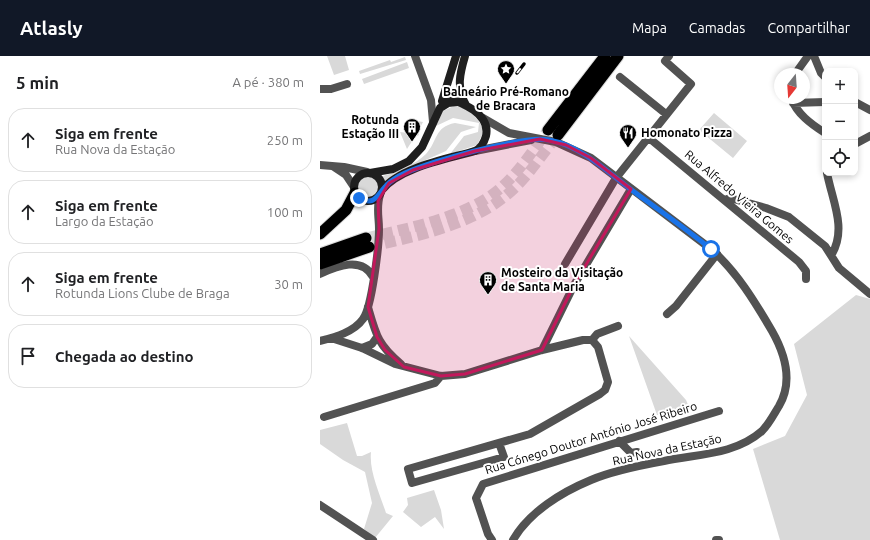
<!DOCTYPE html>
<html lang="pt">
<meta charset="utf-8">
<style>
:root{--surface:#fff;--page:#f2f2f2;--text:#202124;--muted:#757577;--line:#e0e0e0;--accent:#111827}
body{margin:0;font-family:Ubuntu,sans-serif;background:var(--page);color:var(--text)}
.controls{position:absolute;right:12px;top:12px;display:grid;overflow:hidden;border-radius:8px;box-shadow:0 2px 6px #0003}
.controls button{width:36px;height:36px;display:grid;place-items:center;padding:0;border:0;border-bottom:1px solid var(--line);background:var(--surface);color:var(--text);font:20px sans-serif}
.compass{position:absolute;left:454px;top:12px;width:36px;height:36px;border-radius:50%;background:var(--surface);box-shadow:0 2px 6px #0003;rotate:197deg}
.stop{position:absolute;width:12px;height:12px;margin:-9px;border:3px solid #1a73e8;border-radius:50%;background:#fff}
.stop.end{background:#1a73e8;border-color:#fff;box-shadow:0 1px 4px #0008}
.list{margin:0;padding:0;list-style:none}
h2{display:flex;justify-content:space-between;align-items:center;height:52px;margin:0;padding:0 16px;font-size:17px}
h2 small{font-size:13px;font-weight:400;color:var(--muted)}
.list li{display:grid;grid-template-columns:26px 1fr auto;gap:12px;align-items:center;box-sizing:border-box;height:64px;margin:0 8px 8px;padding:0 8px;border:1px solid var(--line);border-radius:16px}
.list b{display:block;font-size:15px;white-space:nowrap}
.list p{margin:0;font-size:13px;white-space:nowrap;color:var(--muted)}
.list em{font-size:13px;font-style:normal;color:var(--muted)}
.icon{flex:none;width:22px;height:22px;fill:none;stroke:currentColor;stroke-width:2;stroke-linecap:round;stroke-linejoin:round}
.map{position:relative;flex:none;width:550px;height:484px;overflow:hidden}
header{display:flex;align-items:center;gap:24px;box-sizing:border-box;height:56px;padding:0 20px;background:var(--accent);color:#fff}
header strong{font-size:19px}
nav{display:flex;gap:22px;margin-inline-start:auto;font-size:14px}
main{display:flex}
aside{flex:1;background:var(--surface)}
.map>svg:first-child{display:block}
.green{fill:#d9d9d9}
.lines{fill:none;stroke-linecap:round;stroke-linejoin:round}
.trunk-tunnel{stroke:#d9d9d9;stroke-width:11;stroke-dasharray:11 5.5;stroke-linecap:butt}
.trunk-casing{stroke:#dbdbdb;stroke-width:13}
.minor{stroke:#525252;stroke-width:8}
.tertiary{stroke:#525252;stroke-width:8}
.secondary{stroke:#1f1f1f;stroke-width:8}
.trunk{stroke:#000;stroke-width:11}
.rail-casing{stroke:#000;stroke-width:3.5}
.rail{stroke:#fff;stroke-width:2;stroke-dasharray:6;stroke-linecap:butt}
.route{stroke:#1a73e8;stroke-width:5}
.marked{fill:#c2185b;fill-opacity:0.2;stroke:#c2185b;stroke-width:3;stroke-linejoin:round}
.labels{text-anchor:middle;stroke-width:4;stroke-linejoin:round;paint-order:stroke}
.poi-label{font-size:12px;font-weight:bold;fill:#000;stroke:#fff;text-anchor:start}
.street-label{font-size:12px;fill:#000;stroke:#fff}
</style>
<header>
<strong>Atlasly</strong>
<nav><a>Mapa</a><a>Camadas</a><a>Compartilhar</a></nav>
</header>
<main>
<aside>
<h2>5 min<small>A pé · 380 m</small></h2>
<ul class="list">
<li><svg class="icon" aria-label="ahead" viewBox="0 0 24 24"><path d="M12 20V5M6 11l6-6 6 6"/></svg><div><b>Siga em frente</b><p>Rua Nova da Estação</p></div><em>250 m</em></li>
<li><svg class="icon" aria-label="ahead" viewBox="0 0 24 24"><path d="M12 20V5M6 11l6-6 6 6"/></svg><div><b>Siga em frente</b><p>Largo da Estação</p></div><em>100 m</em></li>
<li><svg class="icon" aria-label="ahead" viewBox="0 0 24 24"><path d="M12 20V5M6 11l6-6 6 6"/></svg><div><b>Siga em frente</b><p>Rotunda Lions Clube de Braga</p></div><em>30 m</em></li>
<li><svg class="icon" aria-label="arrive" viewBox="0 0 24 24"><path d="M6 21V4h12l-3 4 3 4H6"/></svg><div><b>Chegada ao destino</b></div></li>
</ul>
</aside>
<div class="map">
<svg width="550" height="484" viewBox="0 0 550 484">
<rect width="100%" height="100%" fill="#fff"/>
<!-- green -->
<path class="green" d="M7,0h18l4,14 -15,5z
M85,1l1,3 -46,14 -1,-3 31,-11 1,2z
M87,6l2,6 -45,16 -2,-5z
M136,49c12,2 24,15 28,26l-7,14 -27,9 14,-18 14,-4 1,-9 -26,-5 -17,8 7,-15z
M394,57l33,28 -14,17 -34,-28z
M97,65l6,1 -6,11 2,1 -1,2 -2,-1 -9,14 -7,-17 8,1 1,-5 5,2z
M135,67l21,4 -15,5 -15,19 -52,23 -8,7h-2l-1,-5c16,-5 31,-11 43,-22 12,-13 8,-27 29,-31z
M38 131a11 11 0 1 1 22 0a11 11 0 1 1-22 0Z
M536,239l14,4v241h-90l-27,-91 32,-13 22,-41 -13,-51z
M309,280l57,64 3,7 -32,8z
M27,367l10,33h5l9,-4c-2,20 9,42 15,61l7,3 -18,22 -11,-9 8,-26 -7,-31 -22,-12 -23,-16v-14z
M114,434l7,20 3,19 -9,-12 -14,10 -18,-15 5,-7 -1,-7z"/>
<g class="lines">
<!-- trunk-tunnel -->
<path class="trunk-tunnel" d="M46,182c43,-10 106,-22 138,-53 17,-16 30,-36 44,-55
M49,191c47,-11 102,-21 140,-54 19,-16 33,-39 49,-58"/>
<!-- trunk casing -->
<g class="trunk-casing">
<path id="trunk" d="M228,74l57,-74
M238,79l60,-79
M0,178l26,-24 9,-17
M0,198l46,-16
M0,208l49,-17"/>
</g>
<!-- minor -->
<path class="minor" d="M95,0l16,44 2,22
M494,0l7,17 4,4
M475,18l13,-18
M300,21l46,37
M0,33h11l16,-5
M471,42c6,16 20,26 34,35
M535,46l15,8
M473,47l32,-1
M329,82l150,124 7,9v8
M535,88l15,-8
M0,109l24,2 23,5
M14,111l12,8 8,12
M507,117c5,27 20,55 5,81
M405,144l5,-2 36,10 23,9 36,29 14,22 31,26
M245,208l51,-86 75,-94 -26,-23 4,-5
M0,218c17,-8 42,-18 53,3
M48,251c8,28 10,38 33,57
M347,258l9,-8 41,-52
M11,282l31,10 33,16 46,12 24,-2 77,-24 41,-10h9l6,7 10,35 -3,8 -5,4 -70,40 -122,35 4,14 92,-26 -5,-14
M272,284l5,-6 21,-8
M0,285c15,-4 34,-9 43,-22 9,-12 16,-73 16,-90 0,-12 -3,-22 1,-34
M42,292l10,-4 5,-7
M222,294l32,-65 57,-96
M4,361l111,-34 6,-7
M299,385l12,12 6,-1
M0,449l53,35
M172,484l-4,-6 -12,-36 7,-14 236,-73
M396,484h3"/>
<!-- tertiary -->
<path class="tertiary" d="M163,62l26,15 47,9 35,16 120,91c26,23 44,53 61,82 13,23 21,51 7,75 -5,8 -10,18 -17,25 -27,24 -65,23 -98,30 -22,4 -52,10 -73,19 -29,12 -62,32 -78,60
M155,95l56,-11"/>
<!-- secondary -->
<path class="secondary" d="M145,0c-5,17 -9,32 1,49
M122,45l14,-45
M34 131a14 14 0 1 1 28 0a14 14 0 1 1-28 0Z
M50,117l23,-4 16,-8 13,-14 18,-39 8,-5 9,-1
M62,134c18,-23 66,-31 93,-39 6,-3 9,-8 11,-15 5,-23 -26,-34 -42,-40"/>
<!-- trunk -->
<use href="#trunk" class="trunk"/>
<!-- rail casing -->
<g class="rail-casing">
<path id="rail" d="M197,17l7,-9"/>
</g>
<!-- rail -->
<use href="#rail" class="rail"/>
</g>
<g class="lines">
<!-- route -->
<path class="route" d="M39,142c15,8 17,-1 26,-11 4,-5 9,-8 14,-11 25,-13 124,-41 150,-36 33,6 58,32 84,51 26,19 53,38 78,58"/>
</g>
<!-- marked area -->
<path class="marked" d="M220,83l26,6 25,13 40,31 -57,96 -32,65 -77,24 -24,2 -37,-9 -19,-17 -8,-13 -9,-30 11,-78 -1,-28 11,-18 24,-13 62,-19z"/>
<!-- icons -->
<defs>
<g id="sight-pin" transform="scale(0.9)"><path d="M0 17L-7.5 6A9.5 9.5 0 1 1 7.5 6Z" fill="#000" stroke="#fff"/><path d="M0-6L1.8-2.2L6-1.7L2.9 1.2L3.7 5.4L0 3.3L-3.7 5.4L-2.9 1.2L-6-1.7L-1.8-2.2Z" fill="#fff"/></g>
<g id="building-pin" transform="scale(0.9)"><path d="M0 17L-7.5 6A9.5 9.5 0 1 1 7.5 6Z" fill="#000" stroke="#fff"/><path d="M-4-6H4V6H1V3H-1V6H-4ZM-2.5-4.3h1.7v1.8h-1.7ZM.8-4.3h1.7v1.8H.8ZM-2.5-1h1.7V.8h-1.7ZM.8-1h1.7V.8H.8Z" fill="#fff"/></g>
<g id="restaurant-pin" transform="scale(0.9)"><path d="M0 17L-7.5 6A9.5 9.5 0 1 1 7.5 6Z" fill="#000" stroke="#fff"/><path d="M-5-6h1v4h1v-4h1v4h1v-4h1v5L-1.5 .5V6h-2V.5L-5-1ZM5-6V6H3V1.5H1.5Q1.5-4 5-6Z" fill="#fff"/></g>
</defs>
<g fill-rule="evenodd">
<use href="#sight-pin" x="186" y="13"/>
<use href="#building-pin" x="92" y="71"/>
<use href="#restaurant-pin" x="308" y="77"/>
<use href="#building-pin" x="168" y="224"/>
</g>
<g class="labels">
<!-- poi labels -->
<g class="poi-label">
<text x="186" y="40" text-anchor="middle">Balneário Pré-Romano<tspan x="186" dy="14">de Bracara</tspan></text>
<text x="79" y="68" text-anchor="end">Rotunda<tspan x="79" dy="14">Estação III</tspan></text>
<text x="321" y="81">Homonato Pizza</text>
<text x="181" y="221">Mosteiro da Visitação<tspan x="181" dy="14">de Santa Maria</tspan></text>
</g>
<!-- street labels -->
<g class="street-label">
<text transform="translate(419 141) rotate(40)" y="4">Rua Alfredo Vieira Gomes</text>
<text transform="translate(271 382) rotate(-17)" y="4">Rua Cónego Doutor António José Ribeiro</text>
<text transform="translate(347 394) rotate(-12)" y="4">Rua Nova da Estação</text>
</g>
</g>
</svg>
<div class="controls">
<button>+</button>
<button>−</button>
<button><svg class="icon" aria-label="locate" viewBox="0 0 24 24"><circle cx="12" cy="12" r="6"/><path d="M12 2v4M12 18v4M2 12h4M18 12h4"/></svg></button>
</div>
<svg class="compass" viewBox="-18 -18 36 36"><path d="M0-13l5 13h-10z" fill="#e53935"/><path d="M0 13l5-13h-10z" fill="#757577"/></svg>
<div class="stop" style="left:391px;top:193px"></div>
<div class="stop end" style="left:39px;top:142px"></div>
</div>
</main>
